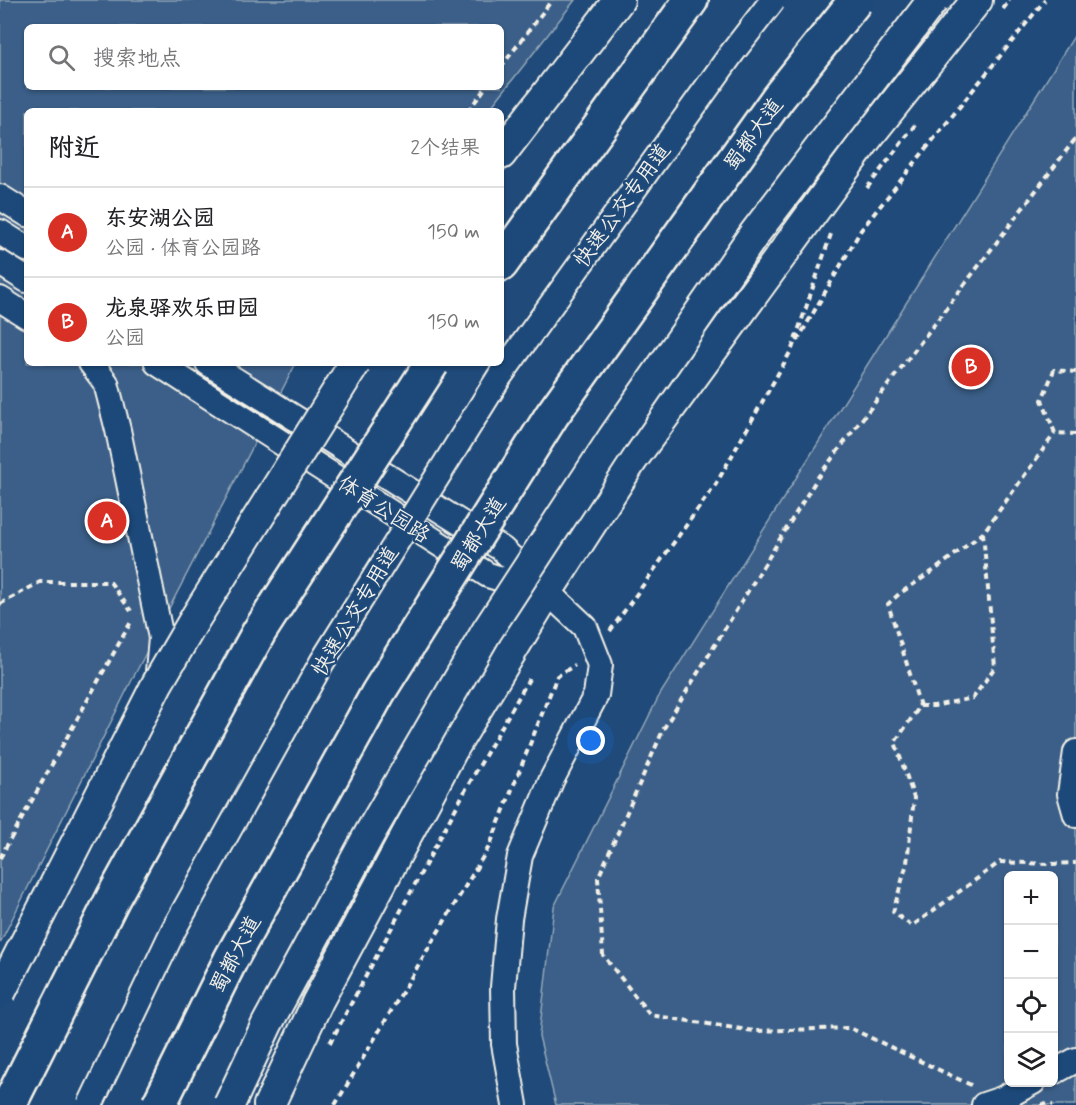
<!DOCTYPE html>
<html lang="zh">
<meta charset="utf-8">
<style>
:root{--surface:#fff;--page:#f2f2f2;--text:#202124;--muted:#757577;--line:#e0e0e0;--accent:#d93025}
body{margin:0;font-family:Mynerve,"LXGW WenKai TC",sans-serif;background:var(--page);color:var(--text)}
.controls{position:absolute;right:18px;bottom:18px;display:grid;overflow:hidden;border-radius:9px;box-shadow:0 2px 4px #0004}
.controls button{width:54px;height:54px;display:grid;place-items:center;padding:0;border:0;border-bottom:2px solid var(--line);background:var(--surface);color:var(--text);font:30px sans-serif}
.you{position:absolute;left:591px;top:741px;width:21px;height:21px;margin:-15px;border:4px solid #fff;border-radius:50%;background:#1a73e8;box-shadow:0 0 0 9px #1a73e833}
.badge{display:grid;place-items:center;width:39px;height:39px;border-radius:50%;background:var(--accent);color:#fff;font-size:20px;font-weight:700}
.pin{position:absolute;translate:-50% -50%;border:3px solid #fff;box-shadow:0 2px 6px #0006}
.list{margin:0;padding:0;list-style:none}
h2{display:flex;justify-content:space-between;align-items:center;height:78px;margin:0;padding:0 24px;font-size:26px}
h2 small{font-size:20px;font-weight:400;color:var(--muted)}
.list li{display:grid;grid-template-columns:39px 1fr auto;gap:18px;align-items:center;box-sizing:border-box;height:90px;padding:0 24px;border-top:2px solid var(--line)}
.list b{display:block;font-size:22px;white-space:nowrap}
.list p{margin:0;font-size:20px;white-space:nowrap;color:var(--muted)}
.list em{font-size:20px;font-style:normal;color:var(--muted)}
.icon{flex:none;width:33px;height:33px;fill:none;stroke:currentColor;stroke-width:2;stroke-linecap:round;stroke-linejoin:round}
.map{position:relative;flex:none;width:1076px;height:1105px;overflow:hidden}
.search{position:absolute;background:var(--surface);box-shadow:0 2px 4px #0004;left:24px;top:24px;width:480px;height:66px;display:flex;align-items:center;gap:15px;box-sizing:border-box;padding:0 21px;border-radius:9px;color:var(--muted);font-size:22px}
.panel{position:absolute;background:var(--surface);box-shadow:0 2px 4px #0004;left:24px;top:108px;width:480px;height:258px;border-radius:9px}
.map>svg:first-child{display:block}
.green{fill:#3a5f88;stroke:#97a8b8;stroke-width:1.5;fill-rule:evenodd}
.lines{fill:none;stroke-linecap:round;stroke-linejoin:round}
.minor-casing{stroke:#f4f1e8;stroke-width:28}
.major-casing{stroke:#f4f1e8;stroke-width:34}
.highway-casing{stroke:#f4f1e8;stroke-width:38}
.path{stroke:#f4f1e8;stroke-width:4;stroke-dasharray:6 4.5;stroke-linecap:butt}
.minor{stroke:#1f4a7a;stroke-width:24}
.major{stroke:#1f4a7a;stroke-width:30}
.highway{stroke:#1f4a7a;stroke-width:33}
.minor-bridge-casing{stroke:#f4f1e8;stroke-width:28;stroke-linecap:butt}
.major-bridge-casing{stroke:#f4f1e8;stroke-width:34;stroke-linecap:butt}
.highway-bridge-casing{stroke:#f4f1e8;stroke-width:38;stroke-linecap:butt}
.minor-bridge{stroke:#1f4a7a;stroke-width:24}
.major-bridge{stroke:#1f4a7a;stroke-width:30}
.highway-bridge{stroke:#1f4a7a;stroke-width:33}
.labels{text-anchor:middle;stroke-width:5;stroke-linejoin:round;paint-order:stroke}
.street-label{font-size:21px;fill:#f4f1e8;stroke:#1f4a7a}
</style>
<div class="map">
<svg width="1076" height="1105" viewBox="0 0 1076 1105">
<rect width="100%" height="100%" fill="#1f4a7a"/>
<filter id="ink" filterUnits="userSpaceOnUse"><feTurbulence type="fractalNoise" baseFrequency=".0167" numOctaves="2"/><feDisplacementMap in="SourceGraphic" scale="12" xChannelSelector="R" yChannelSelector="G"/><feConvolveMatrix kernelMatrix="1 2 1 2 8 2 1 2 1" color-interpolation-filters="sRGB"/></filter>
<g filter="url(#ink)">
<!-- green -->
<path class="green" d="M0,0h575l-87,111h-461v252h269l-163,315 -133,265zM27,27h474v60h-474z
M1076,33v1072h-520l-17,-69 15,-129 105,-211zM1008,876h46v206h-46z"/>
<g class="lines">
<!-- minor casing -->
<g class="minor-casing">
<path id="minor" d="M0,197l27,17
M0,232l27,17
M0,263l27,17
M0,299l27,17
M91,363l15,20 12,47 43,208 -4,45
M157,363l331,212 46,14
M208,363l294,186 83,78 15,38 -4,30 -44,84 -32,77 -11,63 -6,68 1,57 11,61
M1076,752l-6,42 6,21
M1054,1072l22,-12
M984,1105l18,-6 31,-17"/>
</g>
<!-- major casing -->
<g class="major-casing">
<path id="major" d="M501,154l118,-154
M269,1105l49,-104 134,-251 95,-158 85,-132 235,-322 110,-138"/>
</g>
<!-- highway casing -->
<g class="highway-casing">
<path id="highway" d="M501,264l190,-264"/>
</g>
<!-- path -->
<path class="path" d="M1003,9l7,-9
M501,67l51,-67
M468,111l18,-24
M867,188l48,-63
M797,341l64,-111 184,-230
M1076,372l-22,-2 -12,30 13,33 21,1
M983,533l12,134 -22,31 -39,8h-14l-25,36 19,56 -7,65 -14,49 19,14 88,-64 50,2 26,-1
M0,604l40,-22h70l21,29
M610,631l106,-147 76,-135 39,-115
M920,706l-32,-102 11,-10 37,-25 47,-36 72,-100
M0,858l132,-238
M330,1043l136,-254 63,-110
M971,1085l-121,-57 -96,3 -104,-16 -47,-60 -5,-77 66,-150 154,-251 258,-339
M1041,1104l12,1
M335,1105l155,-260 67,-169 18,-11"/>
<!-- minor -->
<use href="#minor" class="minor"/>
<!-- major -->
<use href="#major" class="major"/>
<!-- highway -->
<use href="#highway" class="highway"/>
<!-- minor-bridge casing -->
<g class="minor-bridge-casing">
<path id="minor-bridge" d="M90,1105l84,-176 148,-267 178,-286 232,-323 41,-53"/>
</g>
<!-- major-bridge casing -->
<g class="major-bridge-casing">
<path id="major-bridge" d="M0,993l157,-309 39,-67 159,-254
M229,1105l38,-81 103,-191 117,-202 126,-193 142,-205 178,-233"/>
</g>
<!-- highway-bridge casing -->
<g class="highway-bridge-casing">
<path id="highway-bridge" d="M9,1105l104,-207 146,-266 173,-269
M159,1105l72,-146 147,-266 174,-278 226,-317 78,-98"/>
</g>
<!-- minor-bridge -->
<use href="#minor-bridge" class="minor-bridge"/>
<!-- major-bridge -->
<use href="#major-bridge" class="major-bridge"/>
<!-- highway-bridge -->
<use href="#highway-bridge" class="highway-bridge"/>
</g>
</g>
<g class="labels">
<!-- street labels -->
<g class="street-label">
<text transform="translate(753 134) rotate(-54)" y="7">蜀都大道</text>
<text transform="translate(622 205) rotate(-54)" y="7">快速公交专用道</text>
<text transform="translate(384 509) rotate(33)" y="7">体育公园路</text>
<text transform="translate(478 534) rotate(-58)" y="7">蜀都大道</text>
<text transform="translate(355 611) rotate(-59)" y="7">快速公交专用道</text>
<text transform="translate(235 954) rotate(-62)" y="7">蜀都大道</text>
</g>
</g>
</svg>
<div class="controls">
<button>+</button>
<button>−</button>
<button><svg class="icon" aria-label="locate" viewBox="0 0 24 24"><circle cx="12" cy="12" r="6"/><path d="M12 2v4M12 18v4M2 12h4M18 12h4"/></svg></button>
<button><svg class="icon" aria-label="layers" viewBox="0 0 24 24"><path d="M12 4l9 5-9 5-9-5zM3 14l9 5 9-5"/></svg></button>
</div>
<div class="you"></div>
<div class="pin badge" style="left:107px;top:521px">A</div>
<div class="pin badge" style="left:971px;top:367px">B</div>
<div class="search"><svg class="icon" aria-label="search" viewBox="0 0 24 24"><circle cx="10" cy="10" r="6"/><path d="M15 15l6 6"/></svg>搜索地点</div>
<section class="panel">
<h2>附近<small>2个结果</small></h2>
<ul class="list">
<li><span class="badge">A</span><div><b>东安湖公园</b><p>公园 · 体育公园路</p></div><em>150 m</em></li>
<li><span class="badge">B</span><div><b>龙泉驿欢乐田园</b><p>公园</p></div><em>150 m</em></li>
</ul>
</section>
</div>
